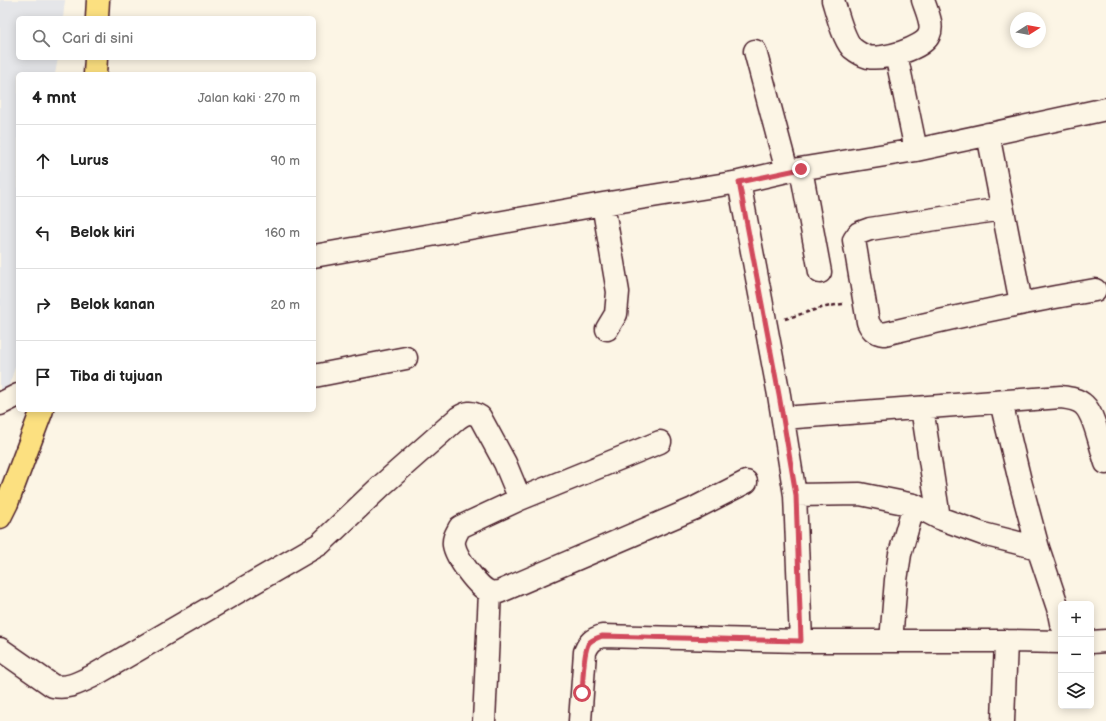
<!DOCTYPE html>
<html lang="id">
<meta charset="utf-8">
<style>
:root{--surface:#fff;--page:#f2f2f2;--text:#222;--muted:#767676;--line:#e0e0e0}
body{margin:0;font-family:"Balsamiq Sans",sans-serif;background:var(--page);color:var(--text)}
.controls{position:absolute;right:12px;bottom:12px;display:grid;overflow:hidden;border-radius:6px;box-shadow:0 2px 10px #0003}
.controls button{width:36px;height:36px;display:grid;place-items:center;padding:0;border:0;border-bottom:1px solid var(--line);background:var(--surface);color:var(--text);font:20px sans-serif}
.compass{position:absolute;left:1010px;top:12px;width:36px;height:36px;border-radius:50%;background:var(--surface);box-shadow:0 2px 10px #0003;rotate:79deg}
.stop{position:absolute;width:12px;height:12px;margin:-9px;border:3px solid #d1495b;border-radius:50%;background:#fff}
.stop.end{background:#d1495b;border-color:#fff;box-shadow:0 1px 4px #0008}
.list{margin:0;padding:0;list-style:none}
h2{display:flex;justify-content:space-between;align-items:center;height:52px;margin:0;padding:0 16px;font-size:17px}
h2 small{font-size:13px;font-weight:400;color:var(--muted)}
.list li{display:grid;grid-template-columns:26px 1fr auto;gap:12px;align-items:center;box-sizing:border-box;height:72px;padding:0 16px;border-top:1px solid var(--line)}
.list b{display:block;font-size:15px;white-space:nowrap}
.list em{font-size:13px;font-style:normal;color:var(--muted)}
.icon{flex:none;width:22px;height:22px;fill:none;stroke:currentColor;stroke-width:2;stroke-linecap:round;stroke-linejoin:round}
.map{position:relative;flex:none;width:1106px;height:721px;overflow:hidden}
.search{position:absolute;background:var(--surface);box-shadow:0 2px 10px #0003;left:16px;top:16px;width:300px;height:44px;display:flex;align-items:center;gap:10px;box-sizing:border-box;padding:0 14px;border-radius:6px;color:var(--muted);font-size:15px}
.panel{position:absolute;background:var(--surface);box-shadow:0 2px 10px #0003;left:16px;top:72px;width:300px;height:340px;border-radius:6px}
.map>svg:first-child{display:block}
.built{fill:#e5e6e9}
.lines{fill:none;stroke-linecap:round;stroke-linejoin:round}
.minor-casing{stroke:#4a1f2b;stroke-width:25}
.highway-casing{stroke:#4a1f2b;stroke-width:25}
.path{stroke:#4a1f2b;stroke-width:2.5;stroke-dasharray:4 3;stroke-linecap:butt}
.minor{stroke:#fcf5e5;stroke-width:22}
.highway{stroke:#fce080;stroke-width:22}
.route{stroke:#d1495b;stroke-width:5}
</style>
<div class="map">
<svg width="1106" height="721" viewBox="0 0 1106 721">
<rect width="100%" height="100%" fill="#fcf5e5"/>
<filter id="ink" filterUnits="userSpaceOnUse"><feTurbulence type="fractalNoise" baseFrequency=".025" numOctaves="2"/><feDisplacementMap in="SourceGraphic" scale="8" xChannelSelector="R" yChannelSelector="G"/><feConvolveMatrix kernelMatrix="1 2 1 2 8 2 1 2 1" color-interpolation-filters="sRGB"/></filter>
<g filter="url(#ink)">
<!-- built -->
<path class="built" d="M0,0h65l-2,18h-45v40h40l-3,16h-37v285l-18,52z"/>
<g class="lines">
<!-- minor casing -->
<g class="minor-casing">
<path id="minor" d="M833,0c4,13 10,38 19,48 5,4 9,7 16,9 14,3 55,-8 61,-22 5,-10 -3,-25 -6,-35
M755,51l32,120
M896,54l20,96
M988,134l33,169
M801,169l19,103
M603,204l15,88 -2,22 -9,15
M1002,209l-132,20 -11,4 -5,7 14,82c4,9 8,11 16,12 70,-17 140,-32 211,-44
M314,256l289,-52 136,-22 48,-11 129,-21 190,-41
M314,376l92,-18
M0,404l18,-9
M922,408l17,110
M783,418l278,-21c8,1 17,2 23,8 11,10 17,44 22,58
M660,442l-140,57 -60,28c-3,6 -7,11 -6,18 2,12 24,43 36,47 2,1 6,0 9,0l194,-83 53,-27
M795,495l65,-1 54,11 25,13 44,16 55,14 -18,-67 -19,-79
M1038,548l20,60 3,15
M801,641h205l55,1
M891,641l5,-61 4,-26 14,-49
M1091,642l15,-1
M0,649l53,37c15,3 25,-3 38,-9l229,-133 61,-58 77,-68c9,-6 13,-7 22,-1l25,46 15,36
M484,721l6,-129
M580,721l5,-69c4,-10 8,-13 17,-16l199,5 -6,-146 -16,-100 -40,-213
M1003,721l3,-80"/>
</g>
<!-- highway casing -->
<g class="highway-casing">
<path id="highway" d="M97,18l1,-18
M95,74l1,-16
M0,517l7,-14 35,-93"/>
</g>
<!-- path -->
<path class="path" d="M785,319c20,-6 38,-13 59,-15"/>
<!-- minor -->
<use href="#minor" class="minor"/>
<!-- highway -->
<use href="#highway" class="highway"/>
</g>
</g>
<g class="lines" filter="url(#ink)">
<!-- route -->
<path class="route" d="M582,693c1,-10 1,-42 7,-50 3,-4 9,-5 13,-7l199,5 -5,-146 -17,-100 -40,-213 62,-13"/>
</g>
</svg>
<div class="controls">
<button>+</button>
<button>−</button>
<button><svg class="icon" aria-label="layers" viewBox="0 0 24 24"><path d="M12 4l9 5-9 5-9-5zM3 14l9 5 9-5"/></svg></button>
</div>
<svg class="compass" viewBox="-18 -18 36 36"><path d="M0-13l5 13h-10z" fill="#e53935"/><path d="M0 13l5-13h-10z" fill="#767676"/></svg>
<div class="stop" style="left:582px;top:693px"></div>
<div class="stop end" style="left:801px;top:169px"></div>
<div class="search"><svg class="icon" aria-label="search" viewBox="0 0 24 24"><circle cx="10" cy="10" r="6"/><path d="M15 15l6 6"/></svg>Cari di sini</div>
<section class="panel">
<h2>4 mnt<small>Jalan kaki · 270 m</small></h2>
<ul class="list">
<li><svg class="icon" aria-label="ahead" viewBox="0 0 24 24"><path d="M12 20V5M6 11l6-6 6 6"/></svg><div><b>Lurus</b></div><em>90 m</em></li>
<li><svg class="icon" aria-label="left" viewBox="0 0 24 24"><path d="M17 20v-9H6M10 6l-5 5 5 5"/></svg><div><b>Belok kiri</b></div><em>160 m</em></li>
<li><svg class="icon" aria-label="right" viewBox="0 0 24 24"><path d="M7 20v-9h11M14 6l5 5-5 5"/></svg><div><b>Belok kanan</b></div><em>20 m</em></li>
<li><svg class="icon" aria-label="arrive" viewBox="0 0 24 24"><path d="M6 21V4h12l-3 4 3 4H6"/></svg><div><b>Tiba di tujuan</b></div></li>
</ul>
</section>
</div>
